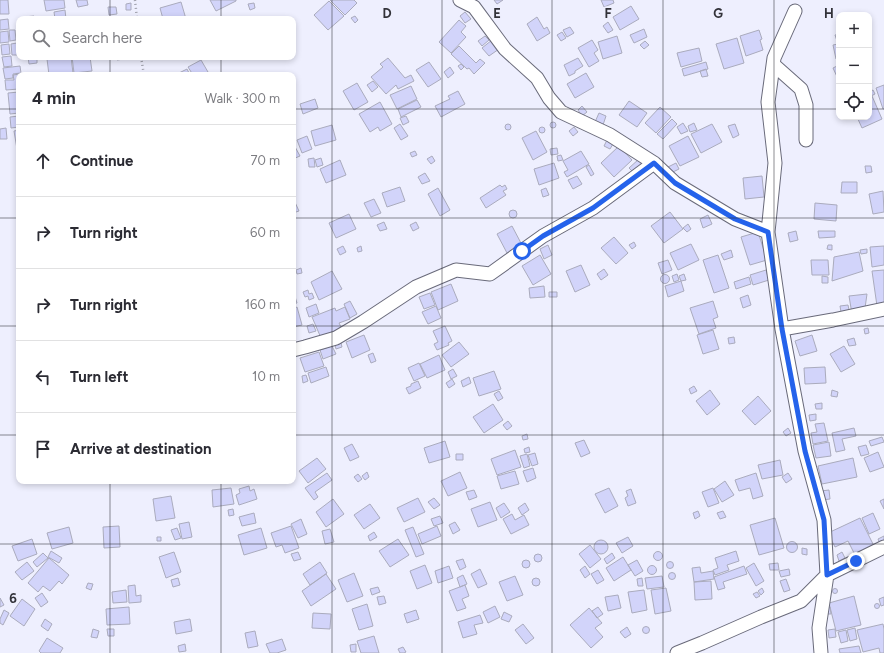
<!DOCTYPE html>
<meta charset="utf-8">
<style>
:root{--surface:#fff;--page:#f7f7f7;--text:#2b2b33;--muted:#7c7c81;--line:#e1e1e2}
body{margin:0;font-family:Figtree,sans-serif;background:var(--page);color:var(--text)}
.controls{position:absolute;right:12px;top:12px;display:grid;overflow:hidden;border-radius:8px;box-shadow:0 2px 6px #0003}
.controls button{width:36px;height:36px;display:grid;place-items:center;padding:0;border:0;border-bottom:1px solid var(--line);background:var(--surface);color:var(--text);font:20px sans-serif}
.stop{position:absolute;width:12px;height:12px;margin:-9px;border:3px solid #2563eb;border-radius:50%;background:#fff}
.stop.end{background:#2563eb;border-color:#fff;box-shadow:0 1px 4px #0008}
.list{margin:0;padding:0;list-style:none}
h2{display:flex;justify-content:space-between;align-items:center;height:52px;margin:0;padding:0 16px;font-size:17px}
h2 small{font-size:13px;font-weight:400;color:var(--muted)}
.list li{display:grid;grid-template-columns:26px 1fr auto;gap:12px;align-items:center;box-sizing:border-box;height:72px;padding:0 16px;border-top:1px solid var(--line)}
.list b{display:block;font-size:15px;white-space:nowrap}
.list em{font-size:13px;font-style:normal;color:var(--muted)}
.icon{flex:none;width:22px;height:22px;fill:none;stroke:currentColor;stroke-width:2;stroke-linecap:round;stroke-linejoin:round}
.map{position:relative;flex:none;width:884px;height:653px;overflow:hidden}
.search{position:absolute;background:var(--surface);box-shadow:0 2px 6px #0003;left:16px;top:16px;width:280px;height:44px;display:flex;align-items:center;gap:10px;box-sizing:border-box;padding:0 14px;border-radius:8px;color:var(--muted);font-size:15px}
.panel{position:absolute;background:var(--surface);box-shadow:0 2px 6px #0003;left:16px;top:72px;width:280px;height:412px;border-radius:8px}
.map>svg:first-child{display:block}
.building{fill:#d2d4fa;stroke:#aaabbd}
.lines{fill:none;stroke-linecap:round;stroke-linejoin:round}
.street-casing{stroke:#696a7a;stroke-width:15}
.path{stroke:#9e9faa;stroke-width:2.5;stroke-dasharray:1 3;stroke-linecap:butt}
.street{stroke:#fff;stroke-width:13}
.route{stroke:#2563eb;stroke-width:5}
.grid{fill:none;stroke:#323239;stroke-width:1;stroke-opacity:0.55}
.grid-label{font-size:13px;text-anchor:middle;font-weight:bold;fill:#323239;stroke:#eeeffe;stroke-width:3;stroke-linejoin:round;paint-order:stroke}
</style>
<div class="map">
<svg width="884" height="653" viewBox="0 0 884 653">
<rect width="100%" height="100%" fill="#eeeffe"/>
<!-- building -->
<path class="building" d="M0,0h8l1,14h-9z
M44,0h20l1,8 -19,3z
M76,0h11l1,5 -10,2z
M210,0h26v1l-20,10z
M330,0h24l3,3 -12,12z
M494,0h9l-6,4z
M601,0h12l1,3 -10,4z
M329,1l15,15 -16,14 -14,-15z
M181,2l5,17h-23l-3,-11z
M131,3v7h-5v-6z
M254,3l1,5 -5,2 -2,-6z
M631,6l8,13 -19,11 -7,-13z
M108,7h8l1,7 -8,1z
M65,10l1,9h-11l-1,-7z
M465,12l6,7 -6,4 -5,-7z
M34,16v3h-10v-2z
M355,16l3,4 -3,3 -4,-5z
M537,17l7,12 3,-2 3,6 -13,8 -10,-17z
M8,19l1,10 -9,1v-10z
M459,20l7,6 -5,6 5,5 -15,16 -12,-11z
M608,22l5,8 -5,3 -5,-7z
M570,27l4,6 -7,4 -4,-7z
M644,29l3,8 -13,6 -4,-8z
M9,30h6l1,10 -6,1z
M759,30l3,9 -2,1 3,10 -17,6 -6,-20z
M8,31l1,11 -9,1v-11z
M562,32l4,6 -5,3 -4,-6z
M839,34v24l-3,1 -3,-14 5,-1 -3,-9z
M485,36l4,4 -7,6 -4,-5z
M617,36l5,17 -19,6 -5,-17z
M737,38l7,25 -20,6 -8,-25z
M492,40l7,9 -10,7 -7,-8z
M592,40l6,10 -4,3 5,8 -10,6 -11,-19z
M645,41l4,4 -5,4 -4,-4z
M17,43l1,12h-6l-1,-11z
M9,44l1,10 -8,1 -1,-10z
M459,46l17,17 4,-4 5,4 -11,11 -5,-6 -2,1 -16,-15z
M699,48l3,13 -21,6 -4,-14z
M11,56l1,10 -8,1 -2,-10z
M28,57h9v6l-8,1z
M62,57h9l2,16 -12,2h-12l-2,-16z
M72,57h18l2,14 -18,2z
M116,57h8v2l-7,1z
M388,58l17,20 6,-3 3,6 -16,8 -2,-4 -10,9 -15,-17 12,-10 -3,-3z
M578,58l5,8 -8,5v2l-6,3 -5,-11z
M201,60l7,12 -6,3h-9l-5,-8z
M429,62l12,17 -13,8 -12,-17z
M706,62l2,7 -24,7 -2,-7z
M461,64l3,3 -3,3 -3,-4z
M839,65v16l-6,-13z
M20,66l1,7 -8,1v4l-8,1 -2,-11z
M450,67l4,6 -6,5 -4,-6z
M187,69l3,6h-12l-1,-1z
M706,69l2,7 -6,1 -2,-6z
M586,73l8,14 -19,11 -8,-14z
M20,74v1h-1v14l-13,1 -1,-10h9l-1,-5z
M373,81l5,6 -6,5 -5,-7z
M357,83l11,19 -14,8 -11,-19z
M884,85v24h-1l-7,-21z
M411,86l6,13 -20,10 -7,-14z
M873,90l2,4 -6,3v-5z
M458,91l7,13 -24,13 -6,-11 15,-7 -2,-3z
M19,92v21l-9,1 -2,-21z
M872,96l10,23 -20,9 -5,-11h12v-19z
M315,99l3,9 -15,6 -3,-10z
M417,100l4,7 -20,10 -3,-8z
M629,101l18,12 -10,14 -18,-12z
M380,102l12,22 -12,7 -2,-4 -8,5 -11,-18z
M582,106l5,6 -5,4 -4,-6z
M660,107l11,10 -15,16 -11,-10z
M599,113l7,3 -3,9 -8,-3z
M19,116v11l-8,1 -1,-11z
M406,116l3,6 -6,3 -3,-7z
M672,119l5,5 -14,15 -6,-5z
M550 125a3 3 0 1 1 6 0a3 3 0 1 1-6 0Z
M683,123l5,8 -7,3 -4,-7z
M694,123l3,7 -7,2 -2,-6z
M505 127a3 3 0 1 1 6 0a3 3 0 1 1-6 0Z
M400,124l8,12 -7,4 -7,-12z
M712,124l10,18 -21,11 -10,-19z
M735,124l4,11 -6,3 -5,-12z
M332,125l4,15 -21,6 -4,-15z
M574,127l4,5 -5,4 -4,-5z
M539 130a3 3 0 1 1 6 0a3 3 0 1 1-6 0Z
M6,128l1,11h-7v-10z
M19,130v19h-2l-3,-18z
M536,131l11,21 -14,8 -11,-22z
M307,136l5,13 -10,4 -5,-13z
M688,136l11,21 -19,9 -11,-20z
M607,140l6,4 -3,5 -6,-3z
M293,145h1l6,11 -7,3z
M619,146l13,14 -18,17 -13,-14z
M557,148l1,6 -7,1 -1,-6z
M415,151l2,4 -5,2 -2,-4z
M581,151l8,13 -22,13 -3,-5 4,-2 -5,-9z
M561,155l2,5 -5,1 -1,-5z
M432,156l3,5 -4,3 -4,-5z
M314,158l1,9h-6l-1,-8z
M321,158l2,7 -6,2 -2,-7z
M639,159l6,6 -10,9 -6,-6z
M340,160l6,15 -20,8 -6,-14z
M554,163l5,15 -20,7 -5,-16z
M676,163l3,6 -8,4 -3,-6z
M589,165l5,9 -3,2 -5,-9z
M865,166h6l1,6 -6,1z
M425,173l5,8 -8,3 -4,-7z
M577,176l5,8 -9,5 -5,-9z
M762,176l2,21 -19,2 -2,-21z
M842,182h15v11h-16z
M500,185l2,2 3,-2 2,4 -4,2 3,4 -20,13 -6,-10z
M400,187l5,14 -18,6 -5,-14z
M438,188l12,22 -10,6 -12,-22z
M546,188l3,7 -6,2 -2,-7z
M883,191l1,21 -11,2 -4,-20z
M293,198l6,13 -6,2z
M374,199l7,14 -10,4 -7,-14z
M815,203l22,2 -1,16 -22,-2z
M509 214a4 4 0 1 1 8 0a4 4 0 1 1-8 0Z
M670,212l13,17 -19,14 -13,-17z
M349,214l7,15 -20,9 -7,-15z
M708,215l4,9 -9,4 -3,-9z
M384,222l3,7 -7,2 -3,-6z
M416,222l3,6 -6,3 -3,-6z
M688,224l3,5 -4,3 -4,-4z
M512,226l10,19 -15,8 -10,-19z
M796,231l2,9 -8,2 -2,-9z
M818,231h17v6l-16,1z
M758,232l9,28 -17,5 -9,-28z
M614,237l14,16 -12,11 -15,-16z
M634,242l2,4 -4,3 -3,-4z
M691,244l8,16 -21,10 -8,-17z
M548,245l4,10 -8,4 -4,-10z
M828,245h4v5l-5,-1z
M343,246l3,6 -6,3 -3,-6z
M361,246l1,5 -4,1 -1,-4z
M884,246v19l-12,2 -2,-20z
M867,249v4l-6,1 -1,-4z
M731,250l2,7 -9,3 -3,-6z
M859,252l4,19 -31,10 2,-24z
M540,255l11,19 -18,11 -11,-19z
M718,255l11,33 -15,5 -11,-33z
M668,260l4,10 -10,4 -4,-11z
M811,260h17l1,15h-17z
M581,265l9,20 -15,7 -9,-21z
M301,268l1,5 -5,1 -1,-4z
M604,269l4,6 -7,5 -4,-6z
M766,270l3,10 -16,5 -3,-10z
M884,270v35l-7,1 -5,-35z
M332,271l10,18 -23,11 -8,-18z
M677,274l2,6 -5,2 -2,-6z
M684,274l2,6 -5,1 -2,-5z
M660.5 279a4.5 4.5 0 1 1 9 0a4.5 4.5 0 1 1-9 0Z
M822,276l6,1v6h-6z
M749,277l2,7 -15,5 -2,-7z
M681,281l3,10 -16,6 -3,-11z
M451,284l7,17 -20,9 -7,-18z
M544,286l1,11 -15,1 -1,-10z
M293,290l4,13 -4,1z
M308,290l1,4 3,-1 2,5 -5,2 -1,-4 -3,1 -2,-5z
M549,292h8v5h-8z
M430,293l5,12 -11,4 -5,-12z
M867,294l-2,14 -13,6 -3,-18z
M748,295l3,10 -8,3 -3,-10z
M350,301l7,13 -7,4 -6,-14z
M713,301l5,16 -5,2 3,9 -17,6 -9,-26z
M316,304l3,9 -10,4 -3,-9z
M848,305l1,5 -8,2 -1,-6z
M436,306l5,12 -13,6 -6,-12z
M297,307l5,18 -9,2v-18z
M345,307l5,12 -11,4 3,6 -21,9 -9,-21 23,-9 1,3z
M313,324l3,7 -7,2 -2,-7z
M445,326l7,15 -4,2 1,2 -12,5 -3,-6 4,-2 -5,-11z
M868,328l1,5 -4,1 -1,-5z
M713,330l6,19 -16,5 -6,-19z
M364,335l6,15 -18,8 -6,-16z
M812,335l5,16 -17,5 -5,-15z
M734,337l1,6 -6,1 -1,-6z
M854,338l2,7 -7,1 -2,-6z
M459,342l10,12 -18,13 -9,-12z
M341,343l1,4 -6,2 -1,-4z
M332,346l4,8 -13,5 -3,-9z
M844,346l11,18 -14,8 -11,-18z
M319,352l5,14 -19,6 -5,-14z
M373,353l3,8 -5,2 -3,-8z
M439,355l6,15 -18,8 -7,-14z
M419,363l6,13 -11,5 -6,-13z
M326,367l3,9 -18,7 -3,-10z
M825,367l1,16 -21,1 -1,-16z
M453,369l4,7 -6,3 -3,-7z
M494,371l7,18 -22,7 -6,-18z
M306,375l2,6 -5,2 -1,-7z
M469,377l2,6 -8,4 -2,-6z
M452,379l3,5 -6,4 -3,-5z
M418,381l3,7 -12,6 -3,-6 5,-2v-2z
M694,386l3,5 -6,3 -2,-5z
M710,390l10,14 -13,11 -11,-14z
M832,390l6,2 -1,5 -6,-1z
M499,391l4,7 -5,3 -4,-7z
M758,396l13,15 -16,14 -13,-14z
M822,403v6h-6l-1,-5z
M493,404l10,16 -19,13 -11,-16z
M816,414v6l-6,1 -1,-6z
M508,421l4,5 -5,4 -4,-5z
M824,423l4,18 -15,3 -2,-11 6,-1 -2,-8z
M788,428l3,5 -5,3 -3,-4z
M854,428l2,8 -14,3 3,11 -9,2 -4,-19z
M527,434l1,5 -5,1 -1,-4z
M882,437l2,5 -13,4 -2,-5z
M584,440l6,13 -9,4 -6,-14z
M445,441l5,16 -21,6 -5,-15z
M829,442l2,14 -15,2 -3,-13z
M352,444l7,13 -9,4 -6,-13z
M866,445l3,9 -8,2 -3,-9z
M529,447l1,5 -5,1 -1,-4z
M515,450l6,17 -24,8 -6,-16z
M878,452l6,15 -14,5 -6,-14z
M535,453l3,11 -6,2 -4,-11z
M456,454h7v6h-7z
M527,454l3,12 -6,2 -4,-12z
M317,458l9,11 -18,14 -9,-12z
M853,458l4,19 -35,7 -4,-18z
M780,460l3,15 -21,4 -4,-14z
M533,468l3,10 -9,4 -4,-11z
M515,471l4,13 -18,5 -4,-13z
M367,472l2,5 -4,3 -3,-4z
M460,472l7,16 -19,8 -7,-15z
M327,473l5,7 -17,12 3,5 -4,3 -9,-12z
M756,473l7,23 -10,3 -3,-11 -11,3 -4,-11z
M788,473l4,6 -6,4 -4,-6z
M358,474l4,5 -4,3 -4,-5z
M725,481l9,14 -12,7 -8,-13z
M249,486l1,5 4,-2 3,10 -18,6 -3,-10 4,-2 -1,-4z
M231,488l3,16 -21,3 -1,-17z
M609,488l9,18 -13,7 -10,-19z
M713,488l6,15 -11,4 -6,-15z
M631,489l5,14 -8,3 -3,-8 3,-2 -2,-5z
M474,490l3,7 -8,3 -3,-8z
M829,490l1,9 -8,1 -1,-9z
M171,496l4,22 -19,3 -3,-22z
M418,498l7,14 -21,10 -7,-14z
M434,498l6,7 -6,4 -6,-7z
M333,499l11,15 -18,13 -10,-15z
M884,499v10l-4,-8z
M490,502l7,18 -19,7 -7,-18z
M504,503l6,9 -9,6 -5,-10z
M525,503l4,7 -7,5 -4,-7z
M370,504l10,14 -16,11 -10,-14z
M233,509l1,6 -5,1 -1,-6z
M698,511l2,5 -5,3 -2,-6z
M723,511l3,6 -6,2 -3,-6z
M254,513l2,10 -14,3 -3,-9z
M873,513l7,16 -11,5 -7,-16z
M512,514l3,6 9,-5 5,10 -18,9 -8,-15z
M440,516l3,7 -9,3 -3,-7z
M775,518l9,30 -25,7 -9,-30z
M860,518l14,28 -19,9 -7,-14 -13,6 -7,-14z
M301,519l6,15 -9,4 -7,-14z
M189,522l3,15 -10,2 -3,-15z
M455,522l5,8 -7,4 -4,-9z
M119,526l1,21 -16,1 -1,-21z
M291,526l8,22 -14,5 -3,-8 -6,2 -5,-14z
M437,526l4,10 -19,8 -4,-10z
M69,527l4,16 -21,6 -5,-16z
M413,527l11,27 -8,3 -11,-27z
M177,528l4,10 -6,2 -4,-10z
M261,528l6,20 -23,7 -6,-20z
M330,529l4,13 -9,2 -3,-13z
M374,532l3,5 -7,4 -2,-5z
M884,536v6l-4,2 -2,-5z
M157,537h4v4h-4z
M628,537l5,9 -11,7 -6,-10z
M32,539l5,15 -19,7 -6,-15z
M398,539l11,16 -19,12 -11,-16z
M594 547a7 7 0 1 1 14 0a7 7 0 1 1-14 0Z
M786.5 547a5.5 5.5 0 1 1 11 0a5.5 5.5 0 1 1-11 0Z
M590,545l11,14 -11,9 -11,-14z
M802,548l5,1v6l-5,-1z
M51,551l11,7 -3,5 -11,-6z
M736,551l3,10 -12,4 2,5 -14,5 -2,-5 5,-2 -3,-10z
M653.5 556a4.5 4.5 0 1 1 9 0a4.5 4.5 0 1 1-9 0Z
M174,552l7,20 -15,6 -7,-21z
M298,552l3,7 -7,2 -3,-7z
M842,552l3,6 -6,3 -2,-6z
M43,553l5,5 -11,9 -4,-5z
M612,553l3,5 -8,6 -3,-5z
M534 558a4 4 0 1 1 8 0a4 4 0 1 1-8 0Z
M623,557l8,13 -17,11 -8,-13z
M49,558l20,17 -7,9 -3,-3 -9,10 -7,-5 -5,6 -10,-9z
M463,559l3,8 -6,3 -4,-9z
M522 564a4 4 0 1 1 8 0a4 4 0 1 1-8 0Z
M637,560l6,11 -8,5 -7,-11z
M666.5 565a3.5 3.5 0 1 1 7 0a3.5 3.5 0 1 1-7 0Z
M27,562l7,9 -12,9 -7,-8z
M320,562l7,11 -17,12 -7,-11z
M754,563l10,18 -8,5 -10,-18z
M778,563l1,7h-9l-1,-6z
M425,565l7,18 -15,6 -7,-18z
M647.5 570a4.5 4.5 0 1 1 9 0a4.5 4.5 0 1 1-9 0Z
M449,566l4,12 -15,5 -3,-12z
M585,566l5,8 -5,4 -5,-8z
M744,566l3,8 -24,8 2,6 -7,2 -4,-13z
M700,567l1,6 12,-2 1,8 -20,3 -2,-14z
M480,569l7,15 -9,4 -7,-14z
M789,569l1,6 -9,2 -2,-6z
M598,570l6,10 -7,4 -6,-10z
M668.5 576a3.5 3.5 0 1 1 7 0a3.5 3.5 0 1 1-7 0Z
M354,573l9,23 -16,6 -9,-22z
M326,574l10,15 -25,17 -9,-15z
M463,575l4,9 -7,3 -3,-9z
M515,576l8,19 -16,6 -8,-19z
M662,576l2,11 -17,2 -2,-11z
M532 582a4 4 0 1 1 8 0a4 4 0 1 1-8 0Z
M178,578l2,7 -7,2 -2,-7z
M642,578l1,8h-5l-1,-7z
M786,579l4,11 -6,2 -4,-11z
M711,581l1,18 -17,1 -1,-18z
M88,583l5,1 -2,6 -5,-2z
M135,585l1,11 5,-1v7l-12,1 -1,-17z
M465,585l4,11 -7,3 4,9 -9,3 -8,-20z
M378,587l2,5 -8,3 -2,-6z
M666,588l5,23 -16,3 -4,-24z
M762,588l2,4 -3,3 -3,-4z
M832.5 591a2.5 2.5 0 1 1 5 0a2.5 2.5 0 1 1-5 0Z
M126,590l1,12 -14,1 -1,-11z
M644,590l3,20 -15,3 -4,-21z
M757,592l3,4 -4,2 -3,-4z
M42,593l6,9 -7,5 -6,-9z
M618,595l3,13 -13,3 -3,-14z
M384,596l2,7 -7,2 -2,-8z
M854,596l7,29 -25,6 -7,-28z
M884,597v8l-3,1 -2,-7z
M0,598l4,7 -4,2z
M22,599l13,10 -11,17 -14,-10z
M874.5 606a2.5 2.5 0 1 1 5 0a2.5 2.5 0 1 1-5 0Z
M367,604l6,22 -14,4 -7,-21z
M495,606l5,11 -12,6 -5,-11z
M129,607l1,17 -23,1 -1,-16z
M598,607l5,7 -6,4 -5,-7z
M830,607l1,7h-6l-1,-6z
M589,608l13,15 -7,5 8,9 -12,11 -21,-23z
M4,610l5,3 -6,12 -3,-2v-4z
M416,610l3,9 -12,4 -3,-9z
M504,612l8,4 -3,6 -8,-3z
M313,613l18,1 -1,15 -18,-1z
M480,615l3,8 -9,2 3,9 -14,4 -5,-16z
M45,619l7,5 -4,7 -7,-5z
M190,619l2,12 -16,3 -2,-12z
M523,624l11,14 -8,6 -11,-14z
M883,624l1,5v24h-4l-1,-5 -16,4 -6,-22z
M642.5 630a3.5 3.5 0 1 1 7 0a3.5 3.5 0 1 1-7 0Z
M627,627l4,7 -6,4 -5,-6z
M855,628l2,11 -7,2 -3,-11z
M93,629l6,2 -2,7 -6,-1z
M107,629h7v7h-6z
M835,629l1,8 -7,1 -1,-8z
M846,630l2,11 -7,2 -3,-11z
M255,631l3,15 -10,2 -3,-15z
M374,636l5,17h-18l-4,-12z
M47,638l16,10 -3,5h-19l-2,-2z
M282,639l4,11 -9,3h-7l-4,-9z
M185,644l1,7 -7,1 -1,-6z
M356,644v8h-5l-1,-7z
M859,646l2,7h-21l-1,-4z
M403,647l3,5 -2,1h-4l-2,-4z"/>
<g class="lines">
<!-- street casing -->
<g class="street-casing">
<path id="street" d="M460,0l14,7 31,42 32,29 12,20 12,14 49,23 44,28 21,20 60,36 33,13 14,97
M774,65l27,24 5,16v35
M768,232l7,-69 -7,-61 6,-44 21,-47
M293,350l12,-3 31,-9 27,-16 53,-35 40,-17 34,4 53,-38 50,-28 61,-45
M677,653l25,-10 59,-26 40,-16 26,-26 57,-28
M821,653l-2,-25 8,-53 -3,-55 -19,-69 -23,-122 51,-9 51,-11"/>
</g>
<!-- path -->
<path class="path" d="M135,0l2,19
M141,57l3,18"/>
<!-- street -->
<use href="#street" class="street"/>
</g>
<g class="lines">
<!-- route -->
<path class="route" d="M522,251l21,-15 50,-28 61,-45 21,20 60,36 33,13 14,97 23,122 19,69 3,55 29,-14"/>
</g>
<!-- grid -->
<path class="grid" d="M110,0v19M221,0v19M332,0v653M442,0v653M552,0v653M663,0v653M774,0v653M110,57v18M221,57v18M0,109h19M293,109h546M869,109h15M0,218h19M293,218h591M0,326h19M293,326h591M0,435h19M293,435h591M110,481v172M221,481v172M0,544h884"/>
<g class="grid-label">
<text x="387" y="18">D</text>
<text x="497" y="18">E</text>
<text x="608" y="18">F</text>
<text x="718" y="18">G</text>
<text x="829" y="18">H</text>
<text x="13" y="603">6</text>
</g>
</svg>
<div class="controls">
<button>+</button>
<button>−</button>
<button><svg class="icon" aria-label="locate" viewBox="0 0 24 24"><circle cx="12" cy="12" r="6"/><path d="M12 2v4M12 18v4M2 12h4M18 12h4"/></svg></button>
</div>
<div class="stop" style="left:522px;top:251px"></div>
<div class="stop end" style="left:856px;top:561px"></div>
<div class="search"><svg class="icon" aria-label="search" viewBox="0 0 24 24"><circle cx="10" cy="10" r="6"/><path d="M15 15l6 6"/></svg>Search here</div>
<section class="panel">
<h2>4 min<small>Walk · 300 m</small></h2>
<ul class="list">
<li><svg class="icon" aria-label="ahead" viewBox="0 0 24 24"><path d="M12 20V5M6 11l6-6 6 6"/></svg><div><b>Continue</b></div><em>70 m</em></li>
<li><svg class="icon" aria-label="right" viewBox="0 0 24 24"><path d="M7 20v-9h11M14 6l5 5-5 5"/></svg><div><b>Turn right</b></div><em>60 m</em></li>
<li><svg class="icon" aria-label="right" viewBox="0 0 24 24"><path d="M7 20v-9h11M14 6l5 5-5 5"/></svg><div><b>Turn right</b></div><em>160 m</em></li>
<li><svg class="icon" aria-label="left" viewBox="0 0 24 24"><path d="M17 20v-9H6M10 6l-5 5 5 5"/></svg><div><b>Turn left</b></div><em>10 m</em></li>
<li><svg class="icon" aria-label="arrive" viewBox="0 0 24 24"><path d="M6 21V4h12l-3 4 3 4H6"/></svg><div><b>Arrive at destination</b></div></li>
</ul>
</section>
</div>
